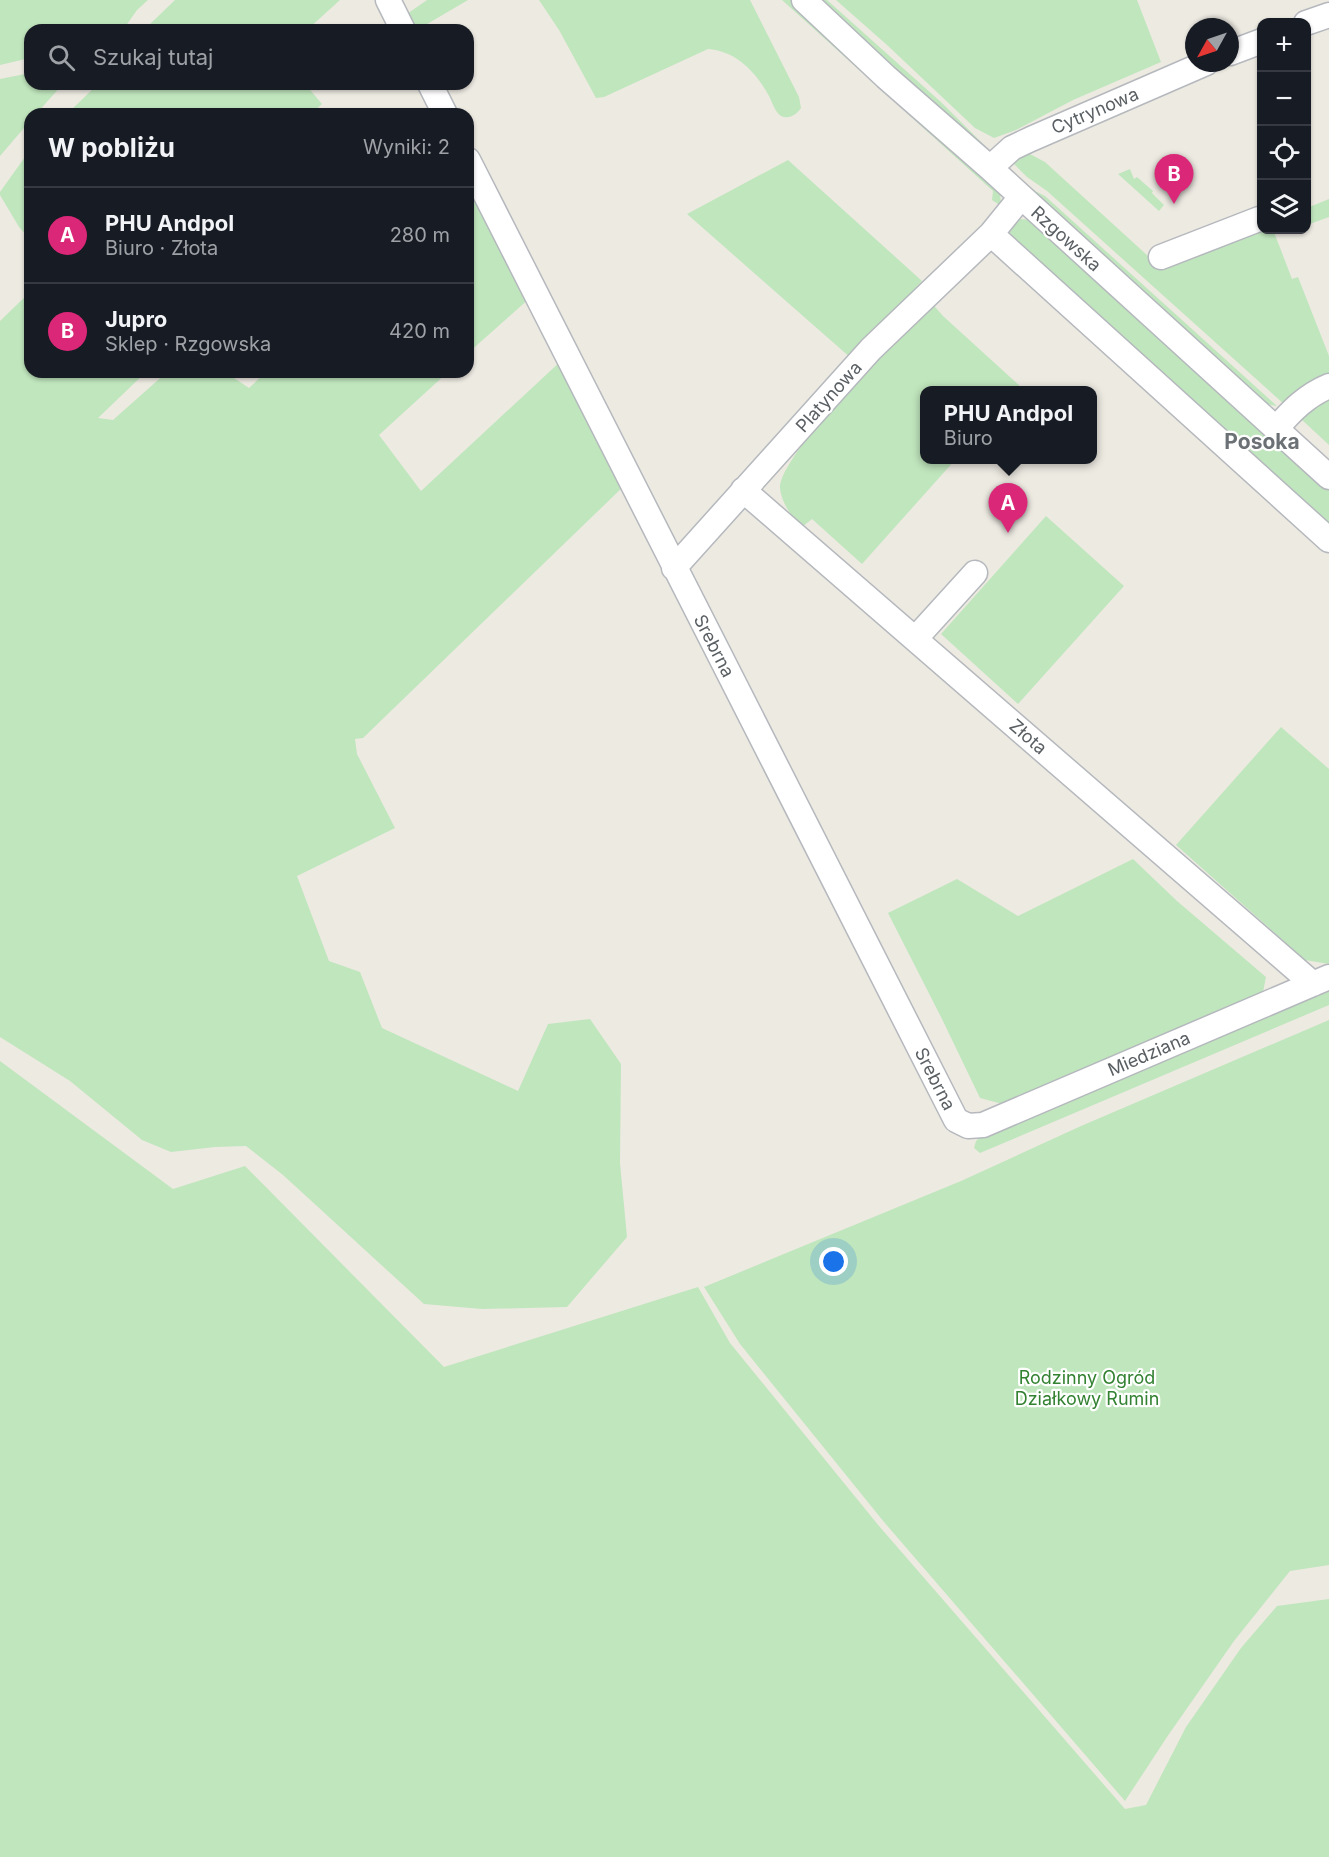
<!DOCTYPE html>
<html lang="pl">
<meta charset="utf-8">
<style>
:root{--surface:#171b24;--page:#242831;--text:#f1f3f6;--muted:#9ea1a6;--line:#363941;--accent:#db2777}
body{margin:0;font-family:Inter,sans-serif;background:var(--page);color:var(--text)}
.controls{position:absolute;right:18px;top:18px;display:grid;overflow:hidden;border-radius:12px;box-shadow:0 2px 4px #0004}
.controls button{width:54px;height:54px;display:grid;place-items:center;padding:0;border:0;border-bottom:2px solid var(--line);background:var(--surface);color:var(--text);font:30px sans-serif}
.compass{position:absolute;left:1185px;top:18px;width:54px;height:54px;border-radius:50%;background:var(--surface);box-shadow:0 2px 4px #0004;rotate:230deg}
.you{position:absolute;left:834px;top:1262px;width:21px;height:21px;margin:-15px;border:4px solid #fff;border-radius:50%;background:#1a73e8;box-shadow:0 0 0 9px #1a73e833}
.badge{display:grid;place-items:center;width:39px;height:39px;border-radius:50%;background:var(--accent);color:#fff;font-size:20px;font-weight:700}
.pin{position:absolute;translate:-50% -50px;filter:drop-shadow(0 2px 3px #0008)}
.pin::after{content:'';position:absolute;top:32px;width:21px;height:18px;background:inherit;clip-path:polygon(0 0,100% 0,50% 100%)}
.popup{position:absolute;left:920px;top:386px;width:177px;height:78px;box-sizing:border-box;display:grid;place-content:center;border-radius:12px;background:var(--surface);filter:drop-shadow(0 2px 4px #0005);font-size:20px;white-space:nowrap;color:var(--muted)}
.popup b{font-size:22px;color:var(--text)}
.popup::after{content:'';position:absolute;left:50%;top:100%;margin-left:-12px;border:12px solid transparent;border-top-color:var(--surface)}
.list{margin:0;padding:0;list-style:none}
h2{display:flex;justify-content:space-between;align-items:center;height:78px;margin:0;padding:0 24px;font-size:26px}
h2 small{font-size:20px;font-weight:400;color:var(--muted)}
.list li{display:grid;grid-template-columns:39px 1fr auto;gap:18px;align-items:center;box-sizing:border-box;height:96px;padding:0 24px;border-top:2px solid var(--line)}
.list b{display:block;font-size:22px;white-space:nowrap}
.list p{margin:0;font-size:20px;white-space:nowrap;color:var(--muted)}
.list em{font-size:20px;font-style:normal;color:var(--muted)}
.icon{flex:none;width:33px;height:33px;fill:none;stroke:currentColor;stroke-width:2;stroke-linecap:round;stroke-linejoin:round}
.map{position:relative;flex:none;width:1329px;height:1857px;overflow:hidden}
.search{position:absolute;background:var(--surface);box-shadow:0 2px 4px #0004;left:24px;top:24px;width:450px;height:66px;display:flex;align-items:center;gap:15px;box-sizing:border-box;padding:0 21px;border-radius:18px;color:var(--muted);font-size:22px}
.panel{position:absolute;background:var(--surface);box-shadow:0 2px 4px #0004;left:24px;top:108px;width:450px;height:270px;border-radius:18px}
.map>svg:first-child{display:block}
.green{fill:#c0e6bd}
.lines{fill:none;stroke-linecap:round;stroke-linejoin:round}
.minor-casing{stroke:#b5b8bd;stroke-width:27}
.minor{stroke:#fff;stroke-width:24}
.labels{text-anchor:middle;stroke-width:4.5;stroke-linejoin:round;paint-order:stroke}
.street-label{font-size:18px;fill:#5a5f63;stroke:#fff}
.park-label{font-size:18px;fill:#338232;stroke:#fff}
.quarter-label{font-size:21px;font-weight:bold;fill:#6b7175;stroke:#fff}
</style>
<div class="map">
<svg width="1329" height="1857" viewBox="0 0 1329 1857">
<rect width="100%" height="100%" fill="#edeae2"/>
<!-- green -->
<path class="green" d="M0,0h148l-11,10 -14,20h-93v28l-30,7z
M175,0h165l-33,30h-160l2,-5z
M427,0h41l-51,30h-5l-8,-14z
M539,0h211l49,97 2,11c-4,6 -12,12 -20,8 -6,-4 -9,-14 -12,-20 -13,-24 -33,-45 -61,-47l-104,48 -8,1 -37,-68z
M782,0h10l208,191 1,15 -9,-6 1,-9z
M820,0h7l115,103 43,43 -1,1 -45,-37z
M836,0h301l24,62 -88,38 -57,30 -22,8 -19,-10 -88,-83z
M30,73v11h33l-27,30h-6v7l-30,35v-77z
M98,84h207l17,20 -11,10h-244z
M30,150v89l-11,-12 -19,-32v-3z
M1028,153l17,9 114,104 103,-36h18l-6,2 18,47 6,-2 31,79v25l-44,24 -238,-214 -20,-14 -13,-13 2,-7z
M788,160l134,121 -70,78 -165,-145z
M1130,169l4,10 3,-2 16,14 -1,2 12,12 -5,6 -41,-37z
M1014,173l21,18 10,5 232,210 -11,-2 -250,-226z
M468,185l63,112 -63,56z
M1329,199v18l-22,8v-17z
M1020,219l12,1 297,265v47l-324,-302 6,-6z
M30,292v80h116l-48,46 15,2 54,-48h58l24,16 17,-16h182l-69,63 42,56 141,-131 64,124 -263,254 -8,1 2,15 38,74 -98,48 32,85 31,11 22,56 136,63 30,-67 42,-5 31,45 -1,99 7,74 -60,70 -85,2 -58,-5 -141,-129 -37,-29 -31,1 -44,5 -29,-12 -72,-59 -70,-44v-716z
M929,300l14,16 78,71 -3,3h-94v70h31l-93,104 -50,-45 -10,8c-10,-9 -21,-25 -22,-39 -1,-32 122,-159 149,-188z
M1329,398v47l-28,-26 5,-9z
M1046,516l78,70 -106,118 -77,-70z
M1281,727l48,42v195l-24,-4 -129,-115z
M1133,859l44,42 89,76 -4,20 -252,109 -30,-8 -39,-81 -53,-104 69,-34 61,37z
M1329,985v20l-349,148 -6,-5 2,-7 9,-9z
M1329,1020v545l-39,6 -56,70 -67,96 -42,64 -241,-279 -144,-178 -36,-57 257,-106 120,-55z
M0,1061l173,128 72,-23 199,201 254,-80 32,56 149,183 246,283 21,-4 40,-78 55,-79 36,-42 52,-7v258h-1329z"/>
<g class="lines">
<!-- minor casing -->
<g class="minor-casing">
<path id="minor" d="M388,0l15,30
M804,0l82,77 104,91 339,309
M1306,23l23,-8
M1230,53l32,-12
M430,84l15,30
M468,160l488,960 12,6 15,-1 346,-148
M990,168l22,-20 19,-9 175,-76
M991,234l338,306
M1161,257l98,-38
M1276,429c15,-18 31,-34 53,-43
M743,490l570,494
M674,568l197,-219 120,-115 30,-37
M915,639l60,-66"/>
</g>
<!-- minor -->
<use href="#minor" class="minor"/>
</g>
<g class="labels">
<!-- street labels -->
<g class="street-label">
<text transform="translate(1095 111) rotate(-23)" y="6">Cytrynowa</text>
<text transform="translate(1066 239) rotate(42)" y="6">Rzgowska</text>
<text transform="translate(829 397) rotate(-48)" y="6">Platynowa</text>
<text transform="translate(714 646) rotate(63)" y="6">Srebrna</text>
<text transform="translate(1028 737) rotate(41)" y="6">Złota</text>
<text transform="translate(1149 1054) rotate(-23)" y="6">Miedziana</text>
<text transform="translate(935 1079) rotate(63)" y="6">Srebrna</text>
</g>
<!-- park labels -->
<g class="park-label">
<text x="1087" y="1384">Rodzinny Ogród<tspan x="1087" dy="21">Działkowy Rumin</tspan></text>
</g>
<!-- quarter labels -->
<g class="quarter-label">
<text x="1262" y="449">Posoka</text>
</g>
</g>
</svg>
<div class="controls">
<button>+</button>
<button>−</button>
<button><svg class="icon" aria-label="locate" viewBox="0 0 24 24"><circle cx="12" cy="12" r="6"/><path d="M12 2v4M12 18v4M2 12h4M18 12h4"/></svg></button>
<button><svg class="icon" aria-label="layers" viewBox="0 0 24 24"><path d="M12 4l9 5-9 5-9-5zM3 14l9 5 9-5"/></svg></button>
</div>
<svg class="compass" viewBox="-18 -18 36 36"><path d="M0-13l5 13h-10z" fill="#e53935"/><path d="M0 13l5-13h-10z" fill="#9ea1a6"/></svg>
<div class="you"></div>
<div class="pin badge" style="left:1008px;top:533px">A</div>
<div class="popup"><b>PHU Andpol</b>Biuro</div>
<div class="pin badge" style="left:1174px;top:204px">B</div>
<div class="search"><svg class="icon" aria-label="search" viewBox="0 0 24 24"><circle cx="10" cy="10" r="6"/><path d="M15 15l6 6"/></svg>Szukaj tutaj</div>
<section class="panel">
<h2>W pobliżu<small>Wyniki: 2</small></h2>
<ul class="list">
<li><span class="badge">A</span><div><b>PHU Andpol</b><p>Biuro · Złota</p></div><em>280 m</em></li>
<li><span class="badge">B</span><div><b>Jupro</b><p>Sklep · Rzgowska</p></div><em>420 m</em></li>
</ul>
</section>
</div>
